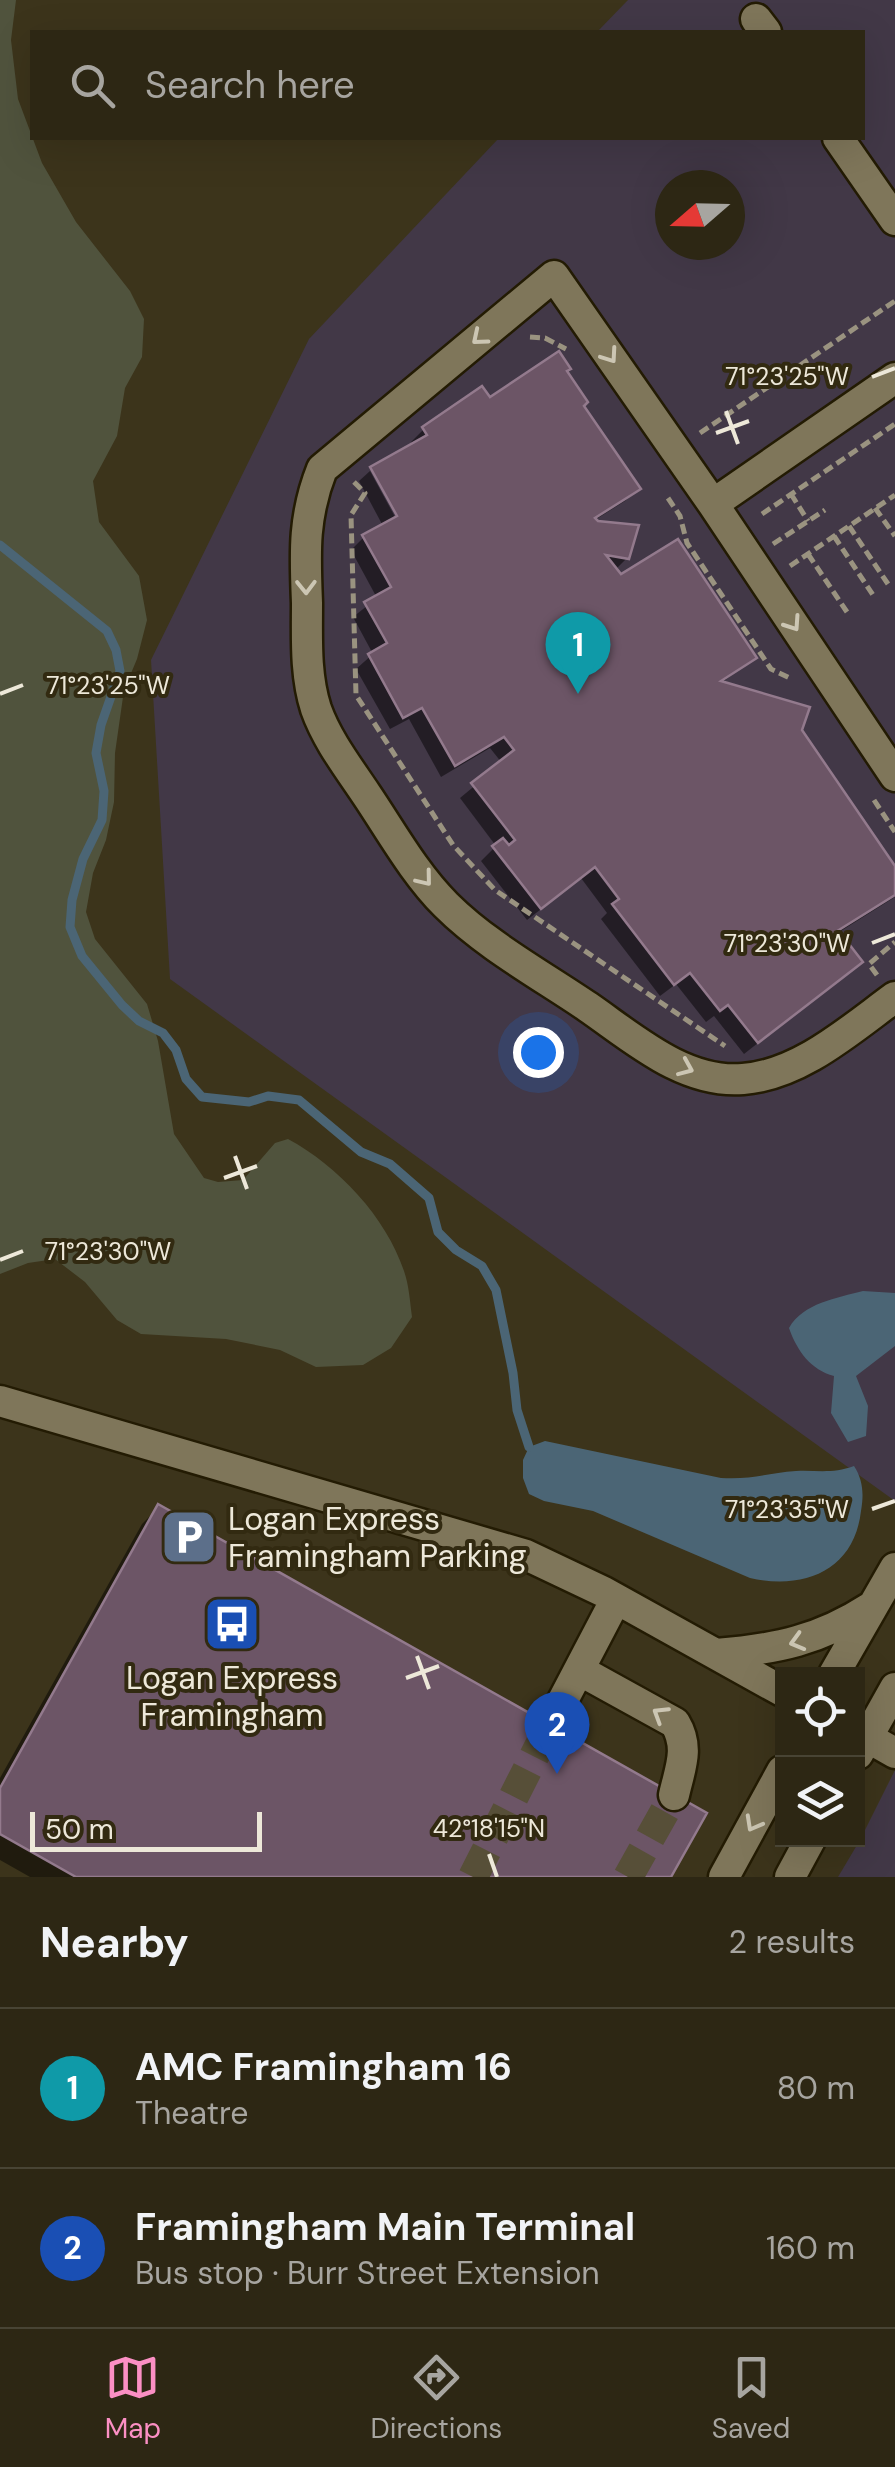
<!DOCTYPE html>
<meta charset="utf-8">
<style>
:root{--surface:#2d2714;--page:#352f1d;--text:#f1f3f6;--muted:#a7a5a0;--line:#484434;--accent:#fb8fc4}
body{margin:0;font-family:"DM Sans",sans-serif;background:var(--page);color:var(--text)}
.controls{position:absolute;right:30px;bottom:30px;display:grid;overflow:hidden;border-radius:0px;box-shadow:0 10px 40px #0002}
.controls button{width:90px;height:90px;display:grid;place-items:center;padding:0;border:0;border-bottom:2px solid var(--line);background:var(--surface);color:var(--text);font:50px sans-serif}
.compass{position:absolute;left:655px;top:170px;width:90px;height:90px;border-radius:50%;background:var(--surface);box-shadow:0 10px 40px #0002;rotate:250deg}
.scale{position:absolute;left:30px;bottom:25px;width:232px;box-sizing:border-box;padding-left:10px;border:5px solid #ede8d9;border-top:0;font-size:28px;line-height:35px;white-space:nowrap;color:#ede8d9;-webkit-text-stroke:8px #322a11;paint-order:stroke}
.you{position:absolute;left:538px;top:1052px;width:35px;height:35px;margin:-25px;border:8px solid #fff;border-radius:50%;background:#1a73e8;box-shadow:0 0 0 15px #1a73e833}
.badge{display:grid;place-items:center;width:65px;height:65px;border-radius:50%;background:var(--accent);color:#fff;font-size:32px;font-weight:700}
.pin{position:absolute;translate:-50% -82px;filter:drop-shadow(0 2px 5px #0008)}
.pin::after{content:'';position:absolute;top:52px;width:35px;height:30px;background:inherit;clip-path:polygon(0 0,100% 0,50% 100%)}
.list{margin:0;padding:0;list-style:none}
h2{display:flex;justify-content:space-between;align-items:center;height:130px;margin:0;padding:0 40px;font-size:42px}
h2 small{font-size:32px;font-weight:400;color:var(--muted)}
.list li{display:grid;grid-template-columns:65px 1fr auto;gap:30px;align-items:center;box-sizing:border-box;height:160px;padding:0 40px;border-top:2px solid var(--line)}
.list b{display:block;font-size:38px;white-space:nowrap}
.list p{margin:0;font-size:32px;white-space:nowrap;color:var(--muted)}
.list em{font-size:32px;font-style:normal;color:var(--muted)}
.icon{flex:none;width:55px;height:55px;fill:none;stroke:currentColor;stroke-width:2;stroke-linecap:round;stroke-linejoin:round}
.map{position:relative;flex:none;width:895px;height:1877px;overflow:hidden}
.search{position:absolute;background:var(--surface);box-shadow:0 10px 40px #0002;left:30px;right:30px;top:30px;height:110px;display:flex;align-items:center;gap:25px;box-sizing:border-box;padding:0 35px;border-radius:0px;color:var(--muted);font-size:38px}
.sheet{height:450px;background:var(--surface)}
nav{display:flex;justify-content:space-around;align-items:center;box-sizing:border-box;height:140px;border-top:2px solid var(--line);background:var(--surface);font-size:28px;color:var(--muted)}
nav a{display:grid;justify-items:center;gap:5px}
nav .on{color:var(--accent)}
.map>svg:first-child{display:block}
.commercial{fill:#423847;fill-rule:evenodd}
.green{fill:#50533d}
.water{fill:#4b6575}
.shadow{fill:#0007}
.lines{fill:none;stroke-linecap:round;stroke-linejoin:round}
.stream{stroke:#4b6575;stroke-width:9}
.building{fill:#6c5566;stroke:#937a8d;stroke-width:2.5}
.minor-tunnel{stroke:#574f38;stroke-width:30;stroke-dasharray:30 15;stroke-linecap:butt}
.minor-casing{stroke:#231b03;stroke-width:35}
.path{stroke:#9a9380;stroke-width:5;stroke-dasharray:10 5;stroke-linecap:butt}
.minor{stroke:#7f765a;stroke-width:30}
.oneway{stroke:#ccc6b3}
.ticks{fill:none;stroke:#ede8d9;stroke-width:4}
.labels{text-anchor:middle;stroke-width:8;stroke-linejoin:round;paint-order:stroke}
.poi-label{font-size:32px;fill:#ede8d9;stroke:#322a11;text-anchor:start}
.ticks-label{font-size:25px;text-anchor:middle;fill:#ede8d9;stroke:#322a11;stroke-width:8;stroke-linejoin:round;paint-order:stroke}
</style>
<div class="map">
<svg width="895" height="1877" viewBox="0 0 895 1877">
<rect width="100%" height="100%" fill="#3c341b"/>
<!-- commercial -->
<path class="commercial" d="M628,0h267v1501l-725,-522 -19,-319 158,-321 190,-201h363v-106h-265zM670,185h60v60h-60z
M895,1770v107h-57l22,-37z"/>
<!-- green -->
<path class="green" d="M0,0h16l-5,40 7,59 24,64 34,59 54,69 14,28 -2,38 -17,31 -8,48 -24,45 6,41 40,54 8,44 -10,39 -13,31 -9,63 -1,49 -8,38 -13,33 -7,39 9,27 52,65 11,37 16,93 30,44 14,4 25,-2 32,-37 13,-4c50,27 98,78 116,132 5,14 6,31 8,46l-21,31 -28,17 -47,2 -36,-17 -54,-11 -85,-5 -24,-14 -32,-38 -30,-23 -27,4 -28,11z"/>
<!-- water -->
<path class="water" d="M863,1291l32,2v53l-39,30 12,30 -2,30 -18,6 -17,-29 3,-37c-23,-6 -37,-25 -45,-48 14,-25 48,-30 74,-37z
M545,1441l176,37c30,2 47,-5 75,-7 21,-1 37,3 58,-5 9,14 10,28 7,45 -7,60 -57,79 -111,67l-157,-67 -49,-10 -15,-7 -6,-16v-18l6,-13z"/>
<!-- shadow -->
<path class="shadow" d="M564,372l17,34 57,83 -13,12 -30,19 32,38 -12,12 139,88 -34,26 79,46 96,140v27l-70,44 11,16 24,5 -116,92 -30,-38 -8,6 -30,-38 -16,12 -59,-77 6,-6 -26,-35 -54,42 -46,-59 15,-15 -36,-48 42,-35 -12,-15 -49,29 -32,-58 -19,10 -34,-60 17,-15 -20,-37 24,-19 -26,-48 13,-13 19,-11 -24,-45 11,-10 31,57 12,-82 -2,-4 13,-13z
M159,1507l509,370h-638l-30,-17v-82l142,-254z"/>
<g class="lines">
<!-- stream -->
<path class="stream" d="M0,545l107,86 9,19 4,21 -19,54 -5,28 8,38 -2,29 -19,39 -11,41 -2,27 12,29 40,49 17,16 24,12 13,17 10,29 16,18 47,5 19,-6 31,4 62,52 29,12 39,34 9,34 18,18 26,16 14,24 17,83 4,37 12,37"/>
</g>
<!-- building -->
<path class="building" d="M559,351l12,18 -4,2 21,31 -4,4 57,83 -46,29 3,3 41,4 -10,34 -23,-4 15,19 57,-35 79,119 -36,23 89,26 -8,23 93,136v29l-69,43 11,15 12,-9 14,18 -105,81 -30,-38 -8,6 -30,-38 -16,12 -62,-81 7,-5 -24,-32 -54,42 -49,-63 11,-8 6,7 6,-5 -44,-57 43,-33 -10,-13 -49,29 -33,-58 -19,10 -35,-64 19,-11 -23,-41 27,-15 -29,-52 35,-19 -27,-49 57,-32 -5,-8 60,-41 8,11z
M158,1504l549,309 -36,64h-595l-76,-43v-46z"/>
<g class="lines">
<!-- minor-tunnel -->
<path class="minor-tunnel" d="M473,1877l77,-152
M628,1877l46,-82"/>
<!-- minor casing -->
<g class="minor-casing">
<path id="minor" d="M756,19l10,13
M838,138l57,82
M713,504l182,-126
M895,776l-182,-272 -159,-228 -232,193c-19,48 -17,84 -15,134 0,35 -2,72 9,106 11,31 32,58 50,85 25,37 48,79 80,111 40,40 95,70 142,102 45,31 96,77 155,72 57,-4 108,-50 152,-82
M0,1401l526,154 78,37 178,99
M716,1654c61,-5 104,-14 155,-47
M579,1670l96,53c15,25 5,45 -1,72
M834,1674l61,-106
M550,1725l66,-126
M858,1732l37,21
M858,1754l37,-66
M724,1877l58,-106
M790,1877l20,-37"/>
</g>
<!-- path -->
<path class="path" d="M530,337l15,1 21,11
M700,433l195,-132
M354,482l11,11 -14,22 5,180 97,150 42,45 230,156
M791,494l17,27
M668,498l12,18 7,27 84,126 21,10
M875,508l20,28
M762,514l133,-90
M849,526l39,58
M834,536l39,59
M773,544l52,-34
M808,554l39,58
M790,566l105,-71
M874,800l21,32
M877,975l-8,-11 26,-22"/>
<!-- minor -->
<use href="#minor" class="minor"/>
</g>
<!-- one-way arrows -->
<defs><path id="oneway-chevron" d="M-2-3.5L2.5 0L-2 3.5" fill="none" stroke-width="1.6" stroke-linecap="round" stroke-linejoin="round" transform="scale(2.5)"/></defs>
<g class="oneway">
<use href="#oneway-chevron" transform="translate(479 338) rotate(140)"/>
<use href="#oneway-chevron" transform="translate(610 356) rotate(55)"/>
<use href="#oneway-chevron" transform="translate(306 587) rotate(89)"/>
<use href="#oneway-chevron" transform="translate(793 624) rotate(56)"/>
<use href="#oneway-chevron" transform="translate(425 879) rotate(51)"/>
<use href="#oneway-chevron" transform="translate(686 1068) rotate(23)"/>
<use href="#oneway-chevron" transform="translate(797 1642) rotate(164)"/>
<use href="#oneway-chevron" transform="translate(660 1714) rotate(-148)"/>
<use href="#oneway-chevron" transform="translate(753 1824) rotate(119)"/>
</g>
<!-- ticks -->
<path class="ticks" d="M872,377l23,-9M726,411l12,33M716,433l33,-12M0,694l23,-9M872,943l23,-9M235,1156l12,33M224,1178l33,-12M0,1260l23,-9M872,1509l23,-8M417,1656l12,33M406,1678l33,-12M489,1854l8,23"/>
<!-- icons -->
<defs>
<g id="parking-square" transform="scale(2.875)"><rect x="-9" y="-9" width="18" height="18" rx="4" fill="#5c6f8a" stroke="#322a11"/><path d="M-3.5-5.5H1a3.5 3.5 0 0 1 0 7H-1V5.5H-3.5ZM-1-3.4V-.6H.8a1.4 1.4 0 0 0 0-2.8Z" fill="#fff"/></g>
<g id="bus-square" transform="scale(2.875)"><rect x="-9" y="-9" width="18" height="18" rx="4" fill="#1a4fb4" stroke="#322a11"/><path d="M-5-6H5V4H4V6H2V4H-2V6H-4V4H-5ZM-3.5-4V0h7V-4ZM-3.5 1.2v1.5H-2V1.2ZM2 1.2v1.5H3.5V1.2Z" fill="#fff"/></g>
</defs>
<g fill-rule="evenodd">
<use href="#parking-square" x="189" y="1537"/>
<use href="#bus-square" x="232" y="1624"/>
</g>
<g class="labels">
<!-- poi labels -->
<g class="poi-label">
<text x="228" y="1530">Logan Express<tspan x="228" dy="37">Framingham Parking</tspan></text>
<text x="232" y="1689" text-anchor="middle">Logan Express<tspan x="232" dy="37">Framingham</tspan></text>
</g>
</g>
<g class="ticks-label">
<text x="787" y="385">71°23'25"W</text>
<text x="108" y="694">71°23'25"W</text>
<text x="787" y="952">71°23'30"W</text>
<text x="108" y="1260">71°23'30"W</text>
<text x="787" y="1518">71°23'35"W</text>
<text x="489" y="1837">42°18'15"N</text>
</g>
</svg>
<div class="controls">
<button><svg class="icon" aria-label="locate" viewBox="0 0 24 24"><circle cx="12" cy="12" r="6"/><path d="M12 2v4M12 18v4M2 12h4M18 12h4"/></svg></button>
<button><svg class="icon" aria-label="layers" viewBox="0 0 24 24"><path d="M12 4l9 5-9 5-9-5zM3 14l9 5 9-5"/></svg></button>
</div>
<svg class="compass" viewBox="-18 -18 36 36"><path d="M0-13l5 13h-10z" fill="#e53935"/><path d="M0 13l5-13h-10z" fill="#a7a5a0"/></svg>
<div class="scale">50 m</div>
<div class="you"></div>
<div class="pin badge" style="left:578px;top:694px;background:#0f9aa8">1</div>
<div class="pin badge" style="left:557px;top:1774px;background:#1a4fb4">2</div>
<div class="search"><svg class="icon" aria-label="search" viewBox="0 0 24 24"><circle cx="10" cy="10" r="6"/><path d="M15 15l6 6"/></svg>Search here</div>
</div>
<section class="sheet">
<h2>Nearby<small>2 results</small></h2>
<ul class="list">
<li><span class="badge" style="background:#0f9aa8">1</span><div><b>AMC Framingham 16</b><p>Theatre</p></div><em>80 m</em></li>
<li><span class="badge" style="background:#1a4fb4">2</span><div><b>Framingham Main Terminal</b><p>Bus stop · Burr Street Extension</p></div><em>160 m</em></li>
</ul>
</section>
<nav>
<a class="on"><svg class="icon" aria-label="map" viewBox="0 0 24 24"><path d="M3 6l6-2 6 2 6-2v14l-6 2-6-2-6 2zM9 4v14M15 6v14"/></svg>Map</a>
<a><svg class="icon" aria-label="directions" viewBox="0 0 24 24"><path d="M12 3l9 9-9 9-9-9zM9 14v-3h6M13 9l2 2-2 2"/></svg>Directions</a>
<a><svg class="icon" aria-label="saved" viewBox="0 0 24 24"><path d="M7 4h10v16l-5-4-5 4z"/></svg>Saved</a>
</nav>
